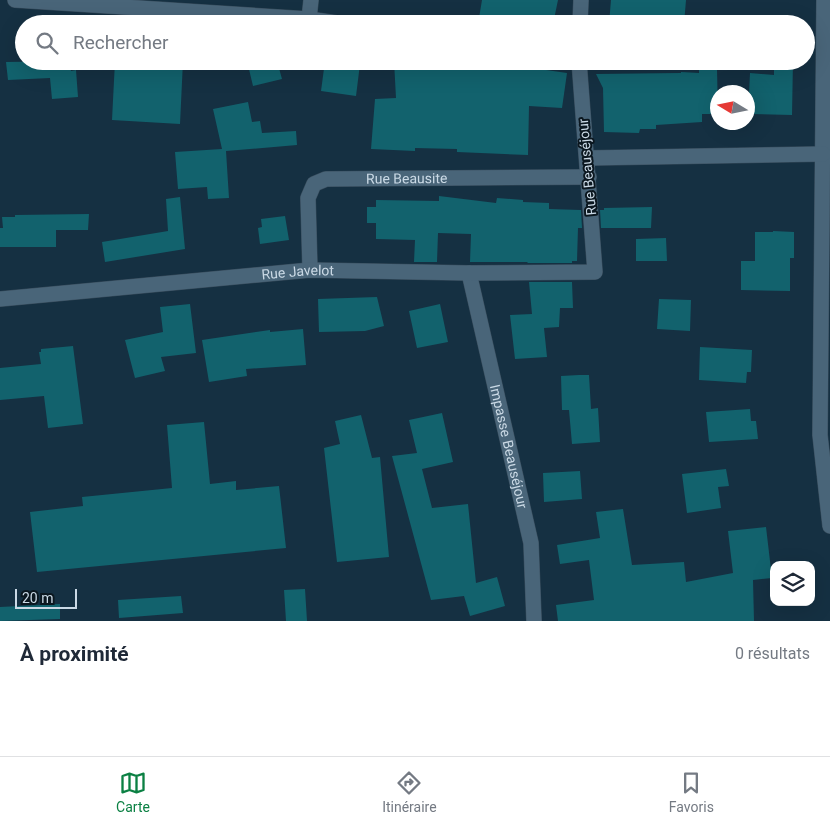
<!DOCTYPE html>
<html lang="fr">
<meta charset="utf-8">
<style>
:root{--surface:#fff;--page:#f6f6f7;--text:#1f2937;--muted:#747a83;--line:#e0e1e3;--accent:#0b8043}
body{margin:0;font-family:Roboto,sans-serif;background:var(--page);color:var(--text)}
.controls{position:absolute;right:15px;bottom:15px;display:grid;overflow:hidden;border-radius:10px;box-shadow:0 5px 20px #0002}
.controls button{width:45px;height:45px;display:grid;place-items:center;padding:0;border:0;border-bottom:1px solid var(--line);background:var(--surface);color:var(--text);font:25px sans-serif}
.compass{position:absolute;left:710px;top:85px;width:45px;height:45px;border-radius:50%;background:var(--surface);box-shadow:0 5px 20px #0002;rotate:280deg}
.scale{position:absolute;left:15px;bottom:12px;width:62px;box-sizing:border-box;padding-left:5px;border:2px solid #cad9e5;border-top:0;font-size:14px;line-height:18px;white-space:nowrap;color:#cad9e5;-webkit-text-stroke:4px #0b171f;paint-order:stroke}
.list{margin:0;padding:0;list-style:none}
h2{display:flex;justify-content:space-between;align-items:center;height:65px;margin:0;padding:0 20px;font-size:21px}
h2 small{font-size:16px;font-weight:400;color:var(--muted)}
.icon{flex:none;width:28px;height:28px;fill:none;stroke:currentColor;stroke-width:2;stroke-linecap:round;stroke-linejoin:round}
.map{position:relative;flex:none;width:830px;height:621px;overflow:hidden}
.search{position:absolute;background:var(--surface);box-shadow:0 5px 20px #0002;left:15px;right:15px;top:15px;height:55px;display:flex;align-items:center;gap:12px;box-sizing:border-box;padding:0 18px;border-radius:28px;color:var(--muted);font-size:19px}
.sheet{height:135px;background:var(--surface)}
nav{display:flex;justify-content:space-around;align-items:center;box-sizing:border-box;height:70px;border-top:1px solid var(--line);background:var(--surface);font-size:14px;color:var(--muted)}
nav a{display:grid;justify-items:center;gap:2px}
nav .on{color:var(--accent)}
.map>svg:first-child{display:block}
.building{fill:#12626d}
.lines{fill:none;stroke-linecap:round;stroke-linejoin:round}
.street-casing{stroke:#394d5d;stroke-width:16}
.street{stroke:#496579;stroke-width:15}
.labels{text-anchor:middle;stroke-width:4;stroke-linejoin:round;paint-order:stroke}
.street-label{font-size:14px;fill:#cad9e5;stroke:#0b171f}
</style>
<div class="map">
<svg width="830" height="621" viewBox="0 0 830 621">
<rect width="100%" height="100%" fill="#153042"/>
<!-- building -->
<path class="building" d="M482,0h76l-5,24h-14l-22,-4v4h-39z
M611,0h75l-2,24h-75z
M70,61l1,10 5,-1 2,27 -26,2 -2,-21 -42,2 -2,-18z
M115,61h68l-3,63 -68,-4z
M247,61h30l5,18 -29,7z
M325,61l35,3 -4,32 -35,-5z
M394,61h89l84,12 -5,35 -33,-2 -1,49 -71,-3v-3l-42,-1v3l-44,-2 4,-50 21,-1z
M774,61h19l-1,54 -44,-1 2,-41 24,2z
M717,69l1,45h-16v8l-46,3v4h-16l-1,4 -35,-1 -1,-44 -7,-14 85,-1v-1l18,1v-3z
M248,102l4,20 8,-1 2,12 34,-2 1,14 -71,6 3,47 -21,1 -1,-12 -29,2 -3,-37 47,-3 -9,-40z
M439,196l57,7 1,-5 26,2v2l26,1v6l32,1 1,18h-4l-1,33h-5v2h-44l-1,-1h-57l1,-28 -33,-1 -1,29h-23l1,-22 -39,-1v-16h-9v-16h9v-7l63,1z
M180,197l5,52 -80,13 -3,-20 66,-11 -2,-32z
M652,207l-1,21h-50l-1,-18h4v-2z
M89,214l-1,16h-32v17h-56v-19h3l-1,-11h13v-2z
M285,216l4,24 -29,4 -2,-16 4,-1 -1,-8z
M773,231l21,1v26h-4v33l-49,-1v-29h14v-29h18z
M666,238l1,23h-31v-22z
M529,282h43l1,26h-13l-1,19 -15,1 3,29 -32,2 -5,-44 22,-1z
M377,297l7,29 -19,5 -46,1 -1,-33z
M659,299l32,1 -1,31 -33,-2z
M190,304l6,49 -35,4 4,14 -30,7 -10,-38 38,-8 -3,-25z
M440,304l8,38 -31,6 -8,-37z
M303,329l3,36 -60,4 1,7 -38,6 -7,-42 68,-10v2z
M73,346l10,78 -35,4 -4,-32 -44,4v-32l41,-4 -2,-12h2v-3z
M700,347l52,3 -1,22h-4l-1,11 -47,-3z
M579,375h10l2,34 7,-1 2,34 -28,2 -3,-34h-7l-1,-34z
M750,409l1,12h5l2,18 -49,3 -3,-30z
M442,413l11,49 -31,7 10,39 36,-4 8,79 21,-6 8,29 -35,10 -6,-20 -33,4 -39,-144 25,-3 -8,-33z
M361,415l11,43 8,-1 9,100 -52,5 -13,-114 16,-4 -5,-23z
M204,422l6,62 26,-3v9l43,-4 7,62 -249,24 -7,-60 53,-6 -1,-9 90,-9 -5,-63z
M726,469l3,17 -11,1 3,21 -34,5 -5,-39z
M580,471l2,28 -38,3 -1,-29z
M623,509l9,56 52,-3 2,20 47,-9 -5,-42 38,-4 6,51 -19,2 1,41h-196l-2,-16 38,-5 -5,-40 -29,4 -3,-19 43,-7 -4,-26z
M305,589l2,32h-21l-2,-31z
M181,596l2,17 -64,5 -1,-18z
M60,604v15l-60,2v-14z"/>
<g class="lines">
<!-- street casing -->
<g class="street-casing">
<g id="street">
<path d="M15,0l294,19 34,5"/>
<path d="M824,0l-4,435 10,91"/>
<path d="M309,19l2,-19"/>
<path d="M580,24l1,-24"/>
<path d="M587,158l236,-4"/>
<path id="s1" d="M310,270l-2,-72 6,-14 12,-5 263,-2"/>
<path id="s2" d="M469,273l62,270 3,78"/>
<path id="s3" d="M0,299l310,-29 159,3 126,-1 -16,-211"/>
</g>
</g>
<!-- street -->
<use href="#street" class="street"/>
</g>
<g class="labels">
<!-- street labels -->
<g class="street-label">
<text transform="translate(587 167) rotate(-95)" y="5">Rue Beauséjour</text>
<text dy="5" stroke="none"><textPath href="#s1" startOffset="181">Rue Beausite</textPath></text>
<text dy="5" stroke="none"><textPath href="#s3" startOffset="299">Rue Javelot</textPath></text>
<text dy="5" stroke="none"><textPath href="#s2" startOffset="178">Impasse Beauséjour</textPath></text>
</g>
</g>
</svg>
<div class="controls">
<button><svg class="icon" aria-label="layers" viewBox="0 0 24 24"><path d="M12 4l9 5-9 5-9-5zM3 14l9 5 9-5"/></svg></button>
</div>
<svg class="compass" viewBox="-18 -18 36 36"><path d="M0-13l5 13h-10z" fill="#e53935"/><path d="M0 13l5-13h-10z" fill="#747a83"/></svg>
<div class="scale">20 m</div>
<div class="search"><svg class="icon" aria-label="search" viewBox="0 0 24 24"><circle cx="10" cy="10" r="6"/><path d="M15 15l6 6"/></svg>Rechercher</div>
</div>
<section class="sheet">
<h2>À proximité<small>0 résultats</small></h2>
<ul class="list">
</ul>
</section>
<nav>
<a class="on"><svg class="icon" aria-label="map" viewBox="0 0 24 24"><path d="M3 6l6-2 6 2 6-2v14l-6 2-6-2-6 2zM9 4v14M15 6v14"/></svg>Carte</a>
<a><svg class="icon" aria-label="directions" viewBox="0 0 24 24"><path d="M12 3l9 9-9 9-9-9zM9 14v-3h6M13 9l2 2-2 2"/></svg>Itinéraire</a>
<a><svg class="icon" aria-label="saved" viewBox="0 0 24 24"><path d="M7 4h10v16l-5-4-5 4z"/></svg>Favoris</a>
</nav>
